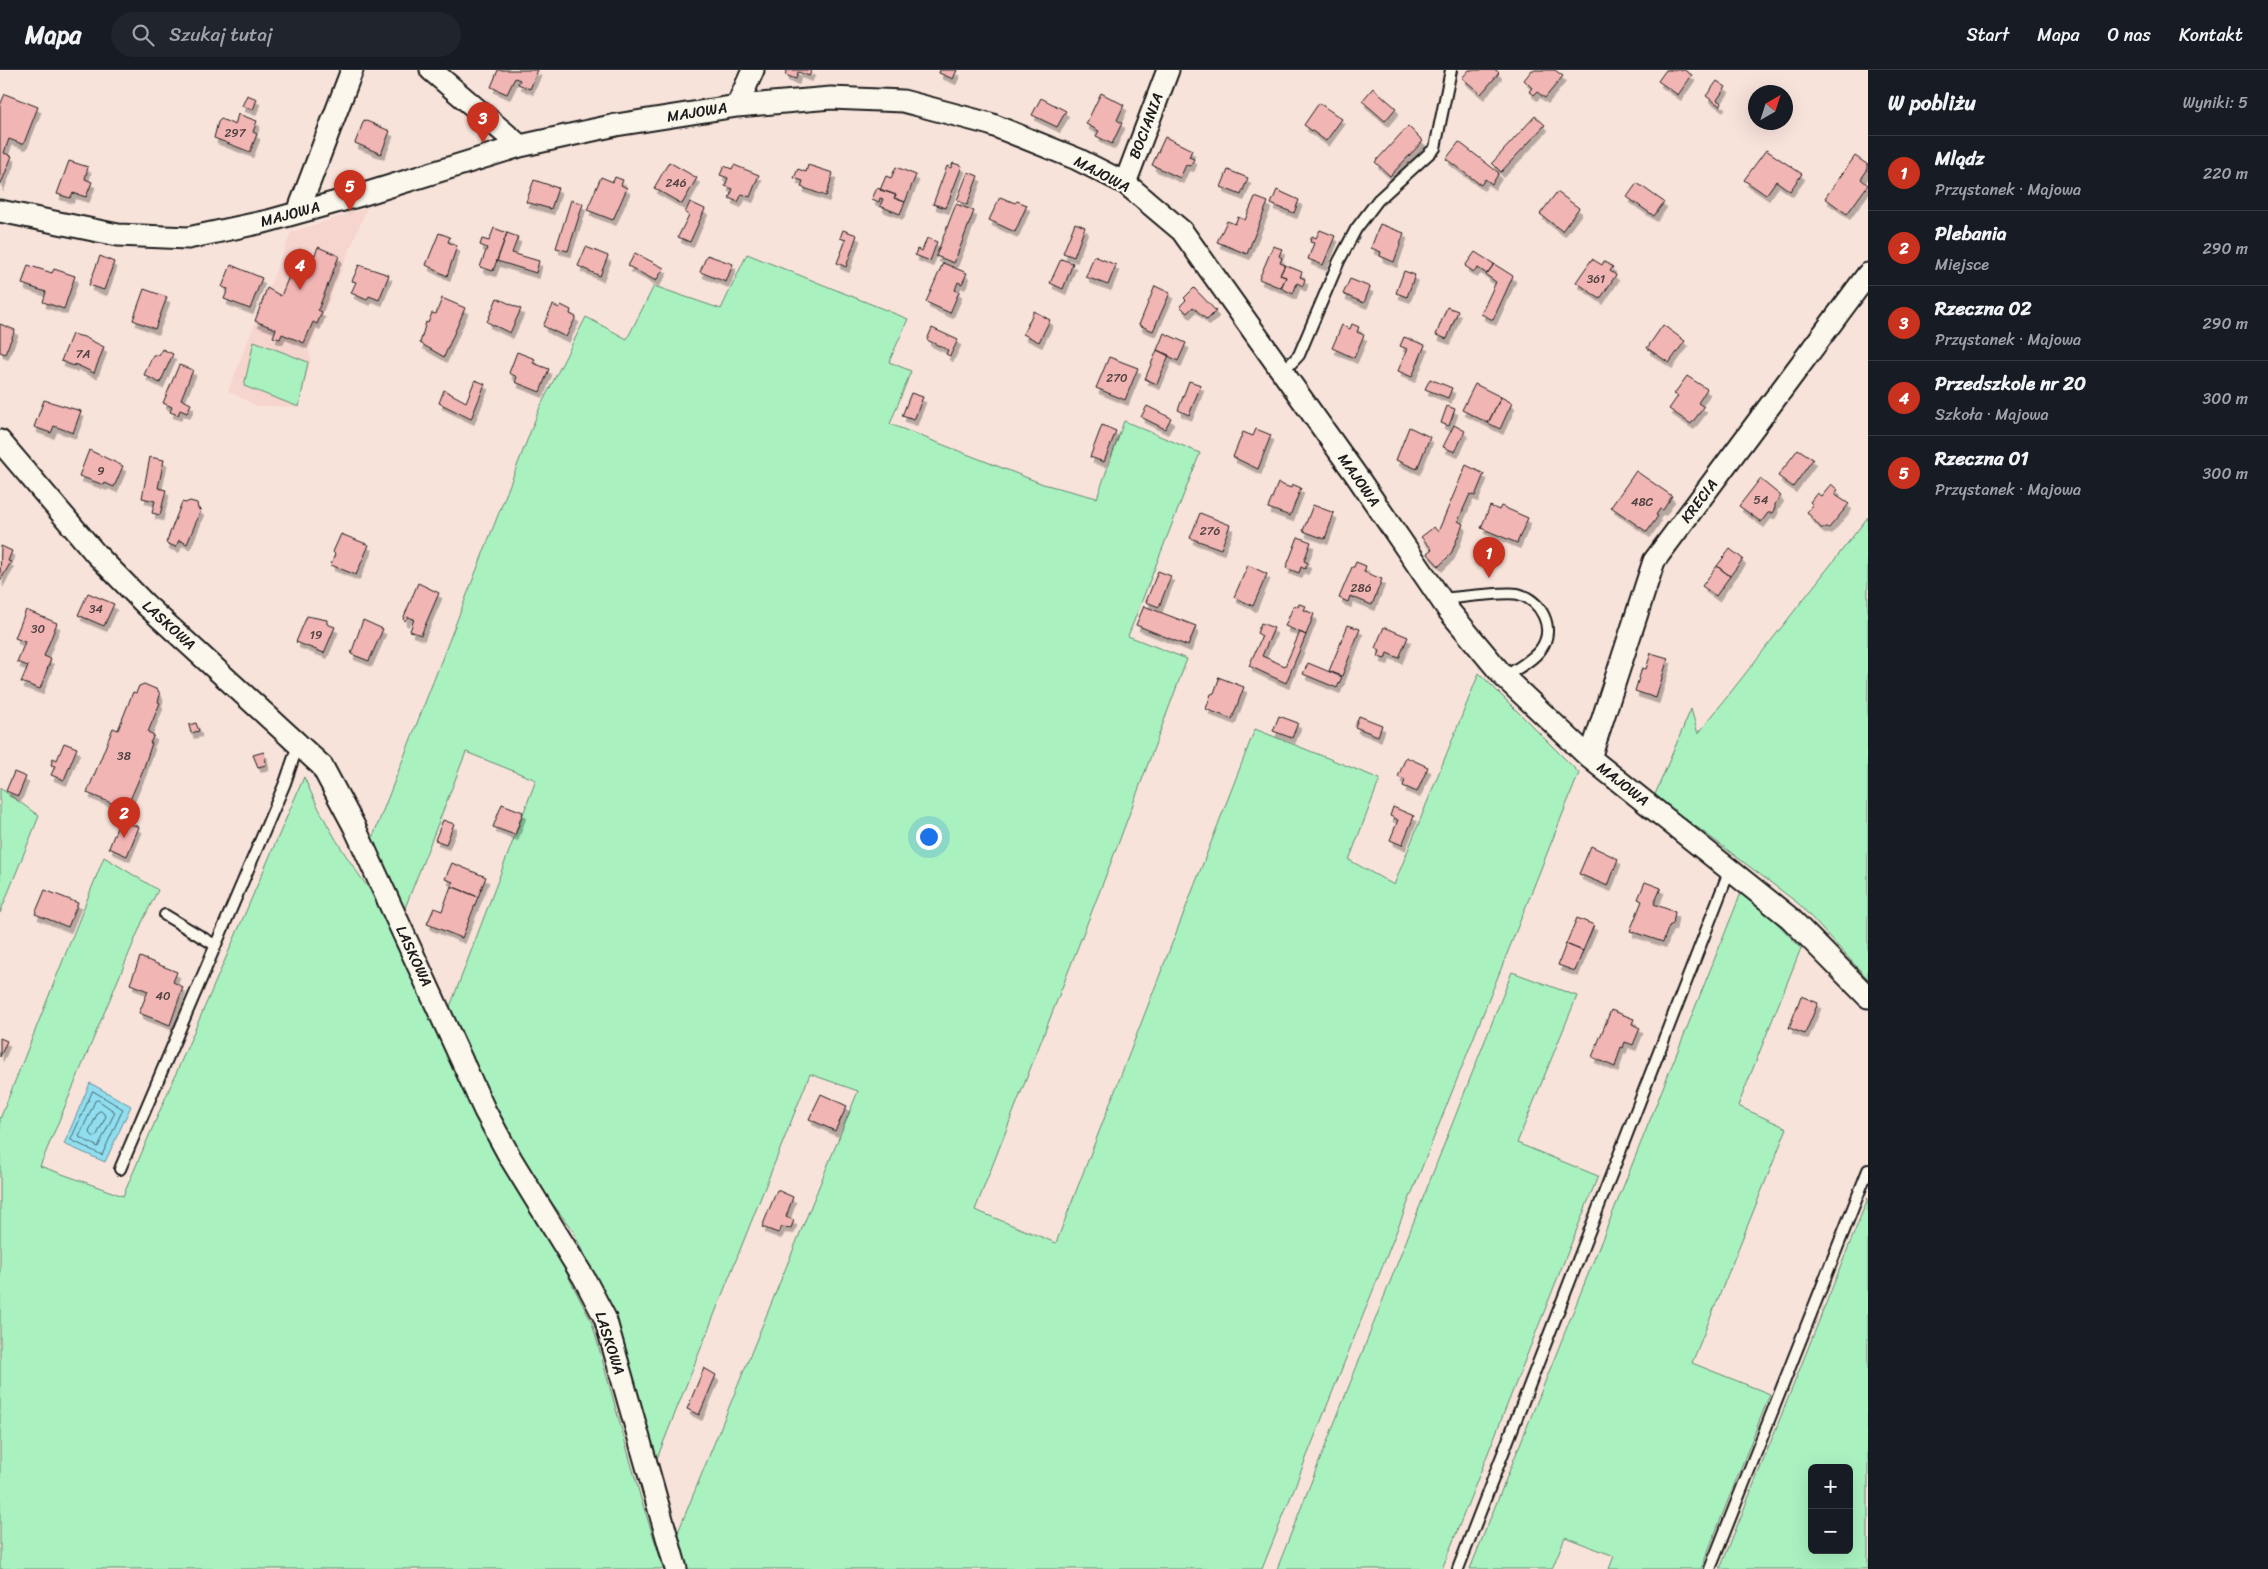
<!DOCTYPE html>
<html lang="pl">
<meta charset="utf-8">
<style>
:root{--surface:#171b24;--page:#20242c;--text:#f1f3f6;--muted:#9ea1a6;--line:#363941;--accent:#c8321e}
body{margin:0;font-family:Sriracha,sans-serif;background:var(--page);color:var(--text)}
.controls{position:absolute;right:15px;bottom:15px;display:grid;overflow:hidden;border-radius:8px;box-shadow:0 5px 20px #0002}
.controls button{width:45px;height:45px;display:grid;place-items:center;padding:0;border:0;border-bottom:1px solid var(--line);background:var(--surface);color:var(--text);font:25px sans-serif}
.compass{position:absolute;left:1748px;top:15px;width:45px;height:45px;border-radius:50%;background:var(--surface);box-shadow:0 5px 20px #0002;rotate:39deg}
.you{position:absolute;left:928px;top:766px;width:18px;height:18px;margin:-12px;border:4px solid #fff;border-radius:50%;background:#1a73e8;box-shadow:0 0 0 8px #1a73e833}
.badge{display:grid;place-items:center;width:32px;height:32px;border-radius:50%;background:var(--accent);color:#fff;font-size:16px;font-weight:700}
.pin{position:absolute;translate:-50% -41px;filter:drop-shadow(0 1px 2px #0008)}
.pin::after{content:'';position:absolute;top:26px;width:18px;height:15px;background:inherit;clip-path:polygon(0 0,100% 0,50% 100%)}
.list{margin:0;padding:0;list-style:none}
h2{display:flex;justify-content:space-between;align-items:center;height:65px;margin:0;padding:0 20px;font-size:21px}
h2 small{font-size:16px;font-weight:400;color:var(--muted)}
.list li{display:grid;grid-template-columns:32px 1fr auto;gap:15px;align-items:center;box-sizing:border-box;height:75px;padding:0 20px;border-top:1px solid var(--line)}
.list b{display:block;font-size:19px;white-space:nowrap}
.list p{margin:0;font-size:16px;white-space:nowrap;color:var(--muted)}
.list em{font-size:16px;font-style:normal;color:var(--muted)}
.icon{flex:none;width:28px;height:28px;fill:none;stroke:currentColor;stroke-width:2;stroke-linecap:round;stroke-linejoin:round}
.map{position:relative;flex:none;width:1868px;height:1499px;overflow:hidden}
header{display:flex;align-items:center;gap:30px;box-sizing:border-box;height:70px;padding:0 25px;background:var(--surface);border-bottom:1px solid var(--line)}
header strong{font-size:24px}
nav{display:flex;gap:28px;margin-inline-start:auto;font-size:18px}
.search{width:350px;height:45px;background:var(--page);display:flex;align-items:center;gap:12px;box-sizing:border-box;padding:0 18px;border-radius:28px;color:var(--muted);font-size:19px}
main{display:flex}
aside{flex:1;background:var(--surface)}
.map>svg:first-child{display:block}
.built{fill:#f6d5cf}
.green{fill:#a9f2c0;stroke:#62876e;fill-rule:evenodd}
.water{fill:#90deef;stroke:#62909b}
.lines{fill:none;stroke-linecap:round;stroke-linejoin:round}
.shore{stroke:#4a6a70;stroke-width:1}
.building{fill:#f1b5b4;stroke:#1c1c1c;filter:url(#shadow)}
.lane-casing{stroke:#1c1c1c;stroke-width:14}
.street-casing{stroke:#1c1c1c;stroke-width:25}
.lane{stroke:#fbf7ec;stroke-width:10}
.street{stroke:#fbf7ec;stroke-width:21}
.labels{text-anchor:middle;stroke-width:4.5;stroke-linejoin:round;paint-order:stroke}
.number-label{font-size:12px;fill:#514242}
.street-label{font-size:15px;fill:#1c1c1c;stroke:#fbf7ec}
</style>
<header>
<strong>Mapa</strong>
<div class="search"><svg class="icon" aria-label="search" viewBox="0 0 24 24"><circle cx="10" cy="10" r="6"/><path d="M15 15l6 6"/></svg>Szukaj tutaj</div>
<nav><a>Start</a><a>Mapa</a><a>O nas</a><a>Kontakt</a></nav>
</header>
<main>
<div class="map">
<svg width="1868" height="1499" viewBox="0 0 1868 1499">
<defs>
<filter id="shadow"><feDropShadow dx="3" dy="5.5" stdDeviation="0" flood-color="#0004"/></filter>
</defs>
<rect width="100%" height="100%" fill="#f8e3db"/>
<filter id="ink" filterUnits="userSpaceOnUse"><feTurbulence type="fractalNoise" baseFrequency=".02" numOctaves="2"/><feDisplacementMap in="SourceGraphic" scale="10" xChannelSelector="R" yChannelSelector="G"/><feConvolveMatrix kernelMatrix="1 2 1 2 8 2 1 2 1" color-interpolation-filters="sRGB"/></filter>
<g filter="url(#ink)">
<!-- built -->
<path class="built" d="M367,138l-58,141 2,11 -12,47 -42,-1 -29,-15 63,-159z"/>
<!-- green -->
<path class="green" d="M747,184l161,65 -19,43 22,9 -21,53 153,60 54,14 27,-77 76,32 -72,183 59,23 -70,188 -142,363 81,33 199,-514 125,50 -31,81 45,25 85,-212 100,100 -317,796h-576l-10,-32 182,-446 -48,-17 -156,392 -48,-163 -33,-72 -36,-48 -31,-56 -58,-115 88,-232 -70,-28 -63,161 -31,-74 168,-432 46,-90 41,22 27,-53 67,23z
M254,271l54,21 -9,45 -55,-21z
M1868,447v462l-69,-75 -94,-71 -51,-36 37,-88 7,25z
M304,707c19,44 43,84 73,122l215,424 49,176 23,70h-664v-450l104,-262 54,33 -15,30 -103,246 83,30z
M0,718l39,28 -39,97z
M1743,818l58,60 -63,158 49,22 -95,235 78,31 -69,175h-92l5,-13 -49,-19 -13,32h-82z
M1512,902l65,24 -60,147 81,33 -156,393h-165z
M1868,1128v371h-148zM1812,1398h37v82h-37z"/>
<!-- water -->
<path class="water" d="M90,1013l41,23 -26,56 -41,-18z"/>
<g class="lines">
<!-- shore -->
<path class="shore" d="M93,1021l30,18 -21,46 -31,-15z
M98,1030l17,12 -17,35 -19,-10 16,-36z
M101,1041l5,5 -9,19 -3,2 -5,-5 9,-20z"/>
</g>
<!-- building -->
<path class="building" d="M498,0h40l-8,19 -12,-5 2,-4 -5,-2 -8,16 -16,-7z
M787,0h25l-3,6 -11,-4 -2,7 -11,-4z
M940,0h17l-4,9 -14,-6z
M1469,0h27l3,3 -18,21 -19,-16z
M1532,0h23l8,6 -18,22 -8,-6 -3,3 -5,-4 3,-3 -8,-8z
M1666,0h18l8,5 -14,20 -20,-14z
M1717,11l9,6 -9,13 5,3 -2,3 -14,-10z
M1373,18l23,20 -11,13 -23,-20z
M1101,23l23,12 -7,15 5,3 -10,21 -16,-8 3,-5 -13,-7z
M5,24l33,13 -14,36 -2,1 -13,-5 -5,14 8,3 -12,30v-81z
M247,25l10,4 -4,11 -11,-4z
M1041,28l25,13 -9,16 -25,-12z
M1319,33l23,16 -16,22 -22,-16z
M238,44l19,7 -4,11 4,2 -7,18 -36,-14 4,-16 3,-3 14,6z
M1535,46l10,9 -44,47 -9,-9z
M364,50l26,11 -9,23 -26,-11z
M1408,56l15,15 -33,35 -15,-14z
M1165,67l27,13 -3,7 5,2 -3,7 -5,-1 -6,13 -28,-13z
M1459,72l40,31 -7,11 -7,-5 -4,6 -35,-26z
M1766,80l36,24 -12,17 -14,-10 -10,14 -22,-15z
M1855,86l13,9v4l-7,10 7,6 -21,29 -22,-16z
M69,91l19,6 -3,12 7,3 -6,15 -13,-4 -3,5 -13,-4z
M669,92l28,16 -15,26 -28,-16z
M953,93l9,3 -16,42 -13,-4 14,-38 4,2z
M734,95l25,10 -9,22 -8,-3 -4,8 -9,-4 4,-9 -8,-3 3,-8 -8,-3 4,-9 8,3z
M808,95l25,8 -7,23 -25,-9 2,-6 -9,-3 4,-9 8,3z
M896,97l20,8 -11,27 -11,-4 2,-3 -16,-5 6,-14 5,2z
M1228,100l20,8 -7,17 -20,-8z
M968,102l10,4 -11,29 -10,-5z
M601,107l12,5 2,-5 8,3 -2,5 6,3 -14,32 -26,-10z
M534,110l24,8 -7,21 -25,-7z
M1637,113l27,19 -10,14 -27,-19z
M877,118l19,7 -2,3 11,4 -5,12 -20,-8 3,-7 -3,-1 -1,4 -7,-3z
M1277,120l22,10 -5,13 -23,-9z
M1557,122l22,16 -17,23 -22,-17z
M1000,127l15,6 2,-2 10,4 -12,27 -26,-12z
M1255,127l13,5 -21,52 -30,-12 10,-21 8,3 3,-7 7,3z
M571,130l12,4 -15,47 -12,-3z
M690,132l15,7 -15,33 -12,-5 11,-22 -4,-2z
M956,134l18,7 -20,52 -18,-7z
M1075,153l10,4 -11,30 -11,-4z
M1380,154l24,9 -10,29 -14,-6 1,-4 -10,-4z
M494,158l13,5 -14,38 -13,-4 7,-19 -7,-3 2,-6 7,2z
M843,160l14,5 -11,32 -9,-4 9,-23 -6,-2z
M1320,160l15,6 -12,29 -15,-6 6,-16 -4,-1 2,-6 4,2z
M439,163l11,4 -2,5 9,4 -10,30 -21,-11z
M507,163l11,4 -6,16 27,8 -3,12 -39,-12z
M927,168l10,4 -7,19 -15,-6 2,-6 5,2z
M1273,176l9,3 -3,7 3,2 -2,5 5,2 -5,10 6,2 -5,11 -22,-9z
M318,177l21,9 -21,54 4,2 -5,12 -4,-2 -9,21 -22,-9 -2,5 -7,-2 3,-8 -21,-8 12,-33 14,8 19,-47 15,6z
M586,177l22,9 -8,20 -22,-10z
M1475,182l19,12 -7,10 -9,-6 -4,4 -9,-6z
M635,183l29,15 -8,13 -28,-15z
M707,185l26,9 -7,18 -26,-10z
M100,186l14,6 -10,28 -15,-5z
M1094,186l22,9 -8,20 -22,-8z
M1061,189l12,4 -10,26 -13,-6z
M1592,189l10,6 2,-4 9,6 -3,4 6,4 -16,24 -24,-17z
M943,193l24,10 -5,11 -4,-2 -3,8 4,2 -9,21 -24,-11z
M1494,194l19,12 -20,44 -12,-6 15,-32 -10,-7z
M28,195l24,8 2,-4 21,7 -11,33 -21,-7 3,-10 -24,-8z
M231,195l31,13 -12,31 -26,-10 4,-10 -6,-2z
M359,195l30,10 -10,25 -10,-4 -2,4 -16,-7 5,-11 -4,-1z
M1285,195l17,7 -2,5 5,2 -2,7 -6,-3 -4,11 -12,-6 5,-11 -6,-2z
M1404,201l11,4 -8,22 -11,-4z
M1350,209l20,8 -6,16 -21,-9z
M1155,216l15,7 -17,38 -14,-6z
M1194,218l22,23 -9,9 -14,-13 -6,6 -7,-7 6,-6 -2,-2z
M144,219l23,8 -12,32 -22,-9z
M442,228l23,10 -21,49 -24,-14 6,-21 2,1 4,-10 4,1z
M497,228l24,11 -11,24 -23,-11z
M553,235l6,3 2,-3 10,5 -1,4 6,3 -10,20 -23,-11z
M1447,237l11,4 -11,28 -11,-4z
M1034,241l16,9 -11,22 -16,-8z
M0,254l15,6 -10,24 -5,-2z
M1352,254l7,3 -2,5 7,3 -10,23 -22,-10 10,-23 8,4z
M1663,255l22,16 -16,22 -22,-15z
M932,258l26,12 -8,16 -4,-2 2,-4 -21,-10z
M1164,263l22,10 -8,18 -21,-11z
M72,264l12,3 20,10 -10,26 -19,-9 -1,2 -13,-5z
M1404,267l21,8 -13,32 -14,-6 9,-22 -7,-3z
M162,279l11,5 -13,29 -16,-8 9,-20h6z
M1157,280l12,5 -12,29 -12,-5z
M517,282l18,7 -2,4 16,6 -9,23 -25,-10 2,-5 -8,-4z
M1109,287l29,11 -13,32 -29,-12z
M179,295l14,5 -12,29 10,5 -4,9 -7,-3 -2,5 -8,-3 2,-5 -9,-4z
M1687,306l20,13 -9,14 6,4 -13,17 -22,-15 9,-13 -4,-2z
M1430,309l22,9 -4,10 -23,-9z
M475,310l10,4 -14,35 -32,-16 5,-13 22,12z
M1189,311l12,4 -12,30 -11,-5z
M1475,314l26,13 -13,26 -26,-13z
M911,323l12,4 -9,23 -12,-4z
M1501,327l11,6 -12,26 -12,-6z
M44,330l37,11 -8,22 -19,-7 -3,7 -17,-6z
M1147,336l24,12 -6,11 -24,-12z
M1447,336l8,3 -6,17 -8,-3z
M1102,355l14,6 -12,31 -14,-5z
M1454,355l11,6 -10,21 -12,-5z
M1409,357l21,10 -13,32 -21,-9z
M1256,359l15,6 -13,34 -25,-12 10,-25 10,4z
M1798,379l15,10 -20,28 -15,-11z
M89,380l34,16 -9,21 -9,-4 -1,2 -25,-9z
M150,387l14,3 -6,28 8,2 -6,25 -8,-2 3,-12 -13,-3z
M1466,395l18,9 -9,22 -5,-2 -12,27 5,3 -12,30 -12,12 -12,-13 5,-4 -11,-12 13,-10 4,5z
M1636,401l36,25 -9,14 -3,-1 -4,6 2,1 -11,16 -36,-25z
M1760,409l21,17 -6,8v4l-3,5h-4l-7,9 -22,-16z
M1278,413l13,5 1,-4 9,4 -11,28 -22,-8z
M1831,414l7,6 -4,4 15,10 -20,24h-8l-14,-16 6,-7 -3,-3 7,-9 4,3z
M190,431l7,2 1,6 3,1 -14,34 -8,-4 -3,7 -10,-4 16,-41 3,1z
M1313,435l21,8 -9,26 -22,-8z
M1490,436l9,4 2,-4 27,12 -11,25 -36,-15z
M1200,443l30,12 -9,24 -31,-11z
M341,464l28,11 -13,30 -25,-10 4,-11 -2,-2z
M1298,467l13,5 -7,19 4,2 -3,6 -4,-2 -2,6 -13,-5z
M1,476l11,5 -4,10 3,1 -11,19z
M1730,479l13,10 -13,17 -13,-10z
M1356,492l10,4 -2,6 18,7 -10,26 -22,-9 -2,6 -9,-4 13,-31h2z
M1248,495l19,9 -14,32 -19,-9z
M1717,496l13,10 -14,20 -14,-10z
M1158,501l13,5 -12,31 -13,-5z
M418,513l21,10 -18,42 -11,-4 4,-12 -6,-2 -3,4 -2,-2z
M88,523l26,11 -10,22 -26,-11z
M1299,534l7,2 -2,4 10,4 -8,21 -21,-9 9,-21 4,2z
M1144,536l52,20 -8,20 -52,-21z
M26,540l31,13 -13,33 7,3 -11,30 -19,-7 7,-16 -11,-4 8,-20 -10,-4z
M307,546l20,4v4l8,3 -11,26 -28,-11z
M363,550l20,9 -14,32 -18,-7z
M1261,553l13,5 -12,28 23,10 15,-34 6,3 -20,48 -37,-17 13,-30 -5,-3z
M1348,555l12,4 -18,47 -13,-5z
M1384,557l24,10 -9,21 -12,-5 -2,6 -7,-2 2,-6 -5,-3z
M1651,583l17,5 -12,40 -21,-7 7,-23 4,1z
M1308,593l34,14 -5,11 -34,-14z
M1218,607l26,10 -12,32 -26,-10 5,-15 3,-1 5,-14z
M144,614l14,6 2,5 -2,7 2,1 -12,29 6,3 -4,8h2l-9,27 -17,39 -39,-16 26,-65 5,2 15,-38 3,1 3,-7z
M1279,646l19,7 -6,15 -19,-7z
M1359,646l23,9 -4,11 -23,-9z
M196,653l3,8 -8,2 -2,-8z
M64,673l13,5 -13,32 -13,-5 4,-9 -4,-1 2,-7 4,2z
M264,682l2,13 -8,2 -5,-12z
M1406,687l22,10 -11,25 -14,-6 2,-6 -7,-3z
M14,702l12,5 -8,19 -12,-5z
M502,734l21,8 -8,23 -22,-8z
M1393,737l21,9 -12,29 -12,-5 8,-20 -8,-4z
M120,750l19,7 -12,29 -18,-8z
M443,750l11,4 -8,20 -11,-4z
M1591,776l27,13 -10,27 -29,-12z
M452,793l34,14 -8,20 -27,-11 2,-4 -8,-3z
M1645,812l16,6 -7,16 21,8 -2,12 -4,2 -6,16 -33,-11 12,-30 -4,-2z
M451,816l27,11 -16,41 -35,-14 7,-16 8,3z
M45,820l33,13 -10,24 -33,-13z
M1577,848l17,7 -11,26 -17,-7z
M1566,874l17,7 -8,20 -17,-6z
M140,887l37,15 -4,10 10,5 -13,38 -31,-12 9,-22 -18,-7z
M1801,926l17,7 -13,31 -16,-6z
M1611,940l23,9 -2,5 8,4 -7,17 -8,-3 -2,6 -2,-1 -6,20 -23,-10z
M0,968l7,3 -7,16z
M821,1024l26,12 -12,25 -26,-12z
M777,1120l16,7 -7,20 8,3 -3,8 -9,-1 -4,6 -16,-6z
M704,1298l12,7 -17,40 -12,-6z"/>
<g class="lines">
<!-- lane casing -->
<g class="lane-casing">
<path id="lane" d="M1283,302l16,-17 40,-94 17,-32 22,-29 57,-52 16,-78
M1441,529c16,-1 64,-8 77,-5 23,6 38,34 23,55 -9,12 -25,20 -37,28
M165,845l50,30
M120,1099l165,-386 13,-38
M1458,1499l272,-700
M1710,1499l158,-399"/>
</g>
<!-- street casing -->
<g class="street-casing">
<path id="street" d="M431,0l89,76
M737,36l16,-36
M1125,113l43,-113
M0,141l118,24 70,3 80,-17 90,-25 162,-50 96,-21 121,-19 94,-8 72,3 87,23 87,35 48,24 57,48 174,244 93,136 55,66 86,81 200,160 78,79
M298,142l54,-142
M0,371l96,113 50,51 176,161 32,60 131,285 26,48 73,119 21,40 71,251
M1590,688l64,-197 214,-287"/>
</g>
<!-- lane -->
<use href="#lane" class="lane"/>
<!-- street -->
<use href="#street" class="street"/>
</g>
</g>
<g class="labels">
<!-- number labels -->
<g class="number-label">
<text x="235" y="67">297</text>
<text x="676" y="117">246</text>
<text x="1596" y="213">361</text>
<text x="83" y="288">7A</text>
<text x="1117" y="312">270</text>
<text x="101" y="405">9</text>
<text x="1761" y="434">54</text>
<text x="1642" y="436">48C</text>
<text x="1210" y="465">276</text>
<text x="1361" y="522">286</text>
<text x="96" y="543">34</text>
<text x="38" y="563">30</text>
<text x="316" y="569">19</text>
<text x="124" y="690">38</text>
<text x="163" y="930">40</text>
</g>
<!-- street labels -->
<g class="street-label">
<text transform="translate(697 42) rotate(-9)" y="5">MAJOWA</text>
<text transform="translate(1146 56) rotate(-69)" y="5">BOCIANIA</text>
<text transform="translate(1102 104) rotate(28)" y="5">MAJOWA</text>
<text transform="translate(290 144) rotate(-15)" y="5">MAJOWA</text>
<text transform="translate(1359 410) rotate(55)" y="5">MAJOWA</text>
<text transform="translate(1699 431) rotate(-53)" y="5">KRECIA</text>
<text transform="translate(169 555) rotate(42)" y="5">LASKOWA</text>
<text transform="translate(1623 714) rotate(38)" y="5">MAJOWA</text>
<text transform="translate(414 886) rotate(65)" y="5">LASKOWA</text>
<text transform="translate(610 1273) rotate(72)" y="5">LASKOWA</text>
</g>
</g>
</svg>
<div class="controls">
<button>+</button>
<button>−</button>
</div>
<svg class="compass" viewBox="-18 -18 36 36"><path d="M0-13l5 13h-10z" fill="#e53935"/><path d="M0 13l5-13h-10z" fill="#9ea1a6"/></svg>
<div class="you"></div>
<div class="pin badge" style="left:1489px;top:508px">1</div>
<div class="pin badge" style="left:124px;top:768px">2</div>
<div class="pin badge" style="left:483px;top:73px">3</div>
<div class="pin badge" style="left:300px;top:220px">4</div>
<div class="pin badge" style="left:350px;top:141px">5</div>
</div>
<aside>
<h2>W pobliżu<small>Wyniki: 5</small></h2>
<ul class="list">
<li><span class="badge">1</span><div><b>Mlądz</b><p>Przystanek · Majowa</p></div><em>220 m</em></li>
<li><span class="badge">2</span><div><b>Plebania</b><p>Miejsce</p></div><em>290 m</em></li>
<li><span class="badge">3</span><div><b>Rzeczna 02</b><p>Przystanek · Majowa</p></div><em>290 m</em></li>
<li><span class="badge">4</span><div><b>Przedszkole nr 20</b><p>Szkoła · Majowa</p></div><em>300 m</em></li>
<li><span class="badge">5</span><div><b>Rzeczna 01</b><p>Przystanek · Majowa</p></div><em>300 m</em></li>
</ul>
</aside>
</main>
